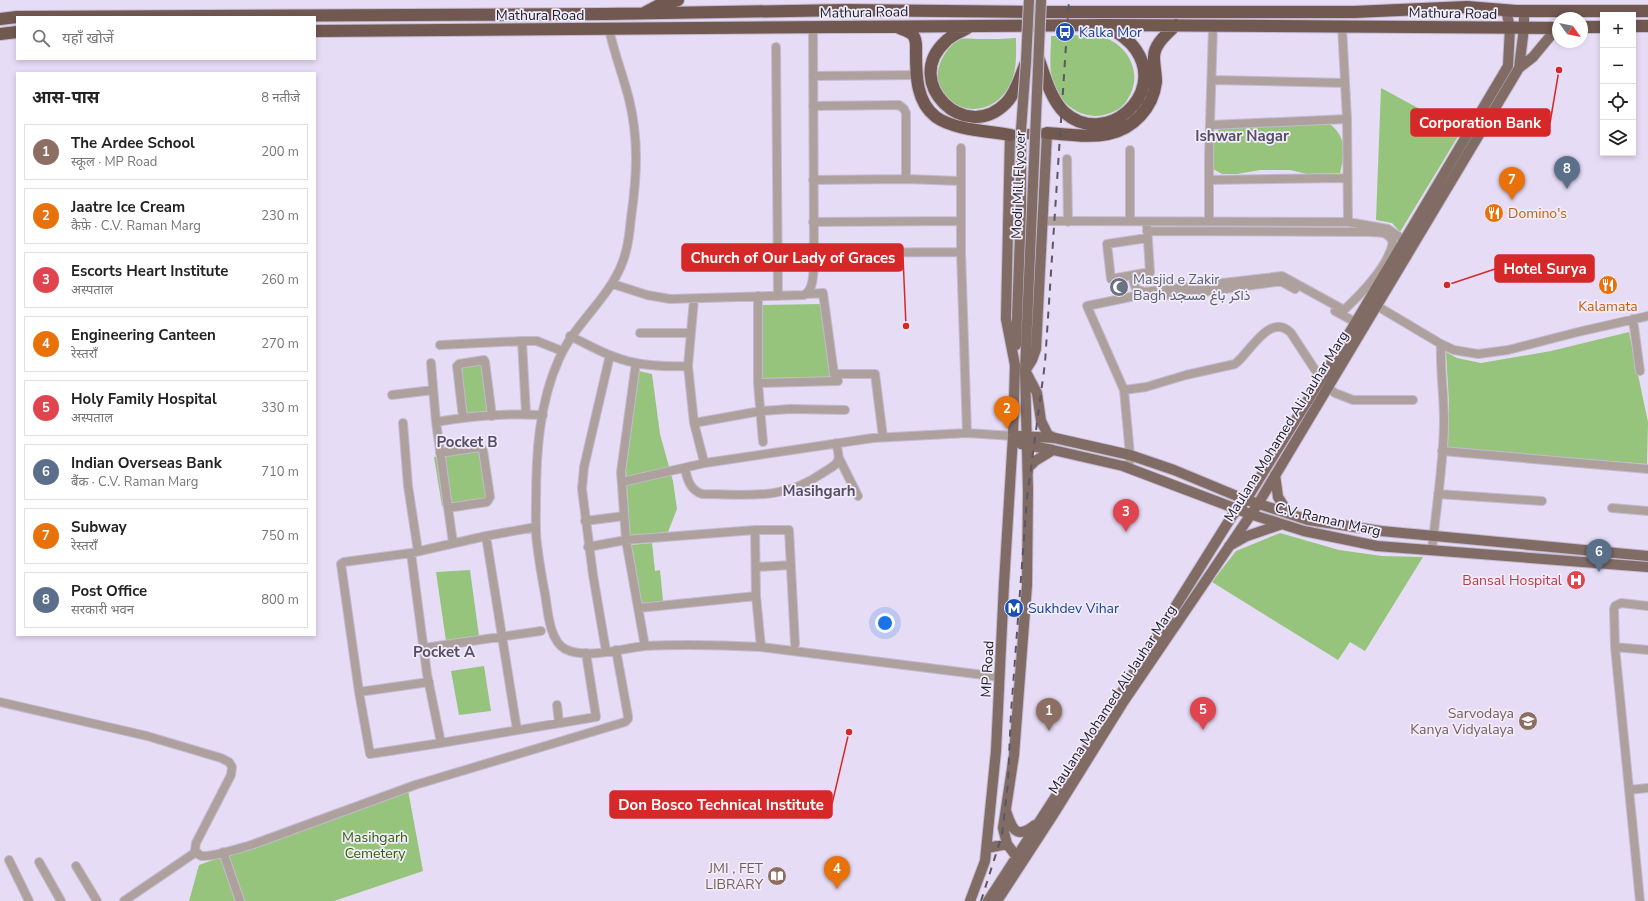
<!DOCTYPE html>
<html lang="hi">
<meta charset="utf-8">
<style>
:root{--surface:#fff;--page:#f6f6f6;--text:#222;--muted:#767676;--line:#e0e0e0;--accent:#2563eb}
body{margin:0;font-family:"Nunito Sans",Vazirmatn,"Noto Sans Devanagari",sans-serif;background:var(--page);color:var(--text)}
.controls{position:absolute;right:12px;top:12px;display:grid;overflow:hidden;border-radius:0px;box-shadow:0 2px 6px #0003}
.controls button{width:36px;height:36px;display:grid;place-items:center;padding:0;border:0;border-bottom:1px solid var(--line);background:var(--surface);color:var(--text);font:20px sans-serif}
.compass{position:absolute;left:1552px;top:12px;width:36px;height:36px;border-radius:50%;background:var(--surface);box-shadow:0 2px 6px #0003;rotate:123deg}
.you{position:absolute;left:885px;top:623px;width:14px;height:14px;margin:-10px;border:3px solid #fff;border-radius:50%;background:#1a73e8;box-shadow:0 0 0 6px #1a73e833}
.badge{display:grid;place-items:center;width:26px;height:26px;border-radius:50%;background:var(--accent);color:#fff;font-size:13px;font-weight:700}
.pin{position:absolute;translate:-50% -33px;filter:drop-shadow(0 1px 2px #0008)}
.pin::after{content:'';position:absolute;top:21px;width:14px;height:12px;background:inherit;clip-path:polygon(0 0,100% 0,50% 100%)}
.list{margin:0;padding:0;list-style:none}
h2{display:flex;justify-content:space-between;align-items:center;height:52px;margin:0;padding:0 16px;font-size:17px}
h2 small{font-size:13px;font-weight:400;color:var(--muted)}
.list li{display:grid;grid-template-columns:26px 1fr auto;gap:12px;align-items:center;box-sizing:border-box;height:56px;margin:0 8px 8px;padding:0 8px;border:1px solid var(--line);border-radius:0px}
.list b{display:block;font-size:15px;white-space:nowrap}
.list p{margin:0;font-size:13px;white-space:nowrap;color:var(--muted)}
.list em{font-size:13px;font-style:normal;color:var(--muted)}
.icon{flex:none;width:22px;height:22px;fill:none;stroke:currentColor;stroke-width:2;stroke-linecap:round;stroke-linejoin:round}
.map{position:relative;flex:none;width:1648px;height:901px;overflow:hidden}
.search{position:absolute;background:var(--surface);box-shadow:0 2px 6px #0003;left:16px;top:16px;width:300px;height:44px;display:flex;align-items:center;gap:10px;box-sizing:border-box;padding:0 14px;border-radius:0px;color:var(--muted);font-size:15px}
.panel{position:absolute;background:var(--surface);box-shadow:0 2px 6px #0003;left:16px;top:72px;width:300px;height:564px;border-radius:0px}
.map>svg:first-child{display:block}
.green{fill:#96c47c}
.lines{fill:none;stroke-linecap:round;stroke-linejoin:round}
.minor-casing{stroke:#c3bad1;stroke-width:10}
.major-casing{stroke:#c3bad1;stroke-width:12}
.highway-casing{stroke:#c3bad1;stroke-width:14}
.minor{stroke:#aea19d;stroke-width:8}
.major{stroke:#816b65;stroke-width:10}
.highway{stroke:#715851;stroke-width:12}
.rail{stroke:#5c5665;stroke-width:2;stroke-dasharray:7 7;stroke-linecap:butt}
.major-bridge-casing{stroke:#c3bad1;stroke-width:12;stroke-linecap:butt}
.major-bridge{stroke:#816b65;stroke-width:10}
.labels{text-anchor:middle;stroke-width:3.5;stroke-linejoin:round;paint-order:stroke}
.street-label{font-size:14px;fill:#24202a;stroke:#f1ecfb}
.transit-label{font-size:14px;fill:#164399;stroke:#f1ecfb;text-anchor:start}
.food-label{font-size:14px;fill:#c56008;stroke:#f1ecfb;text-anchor:start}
.worship-label{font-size:14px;fill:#5b616d;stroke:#f1ecfb;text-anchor:start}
.health-label{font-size:14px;fill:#be3a42;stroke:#f1ecfb;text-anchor:end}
.education-label{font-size:14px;fill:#785e54;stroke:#f1ecfb;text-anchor:end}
.park-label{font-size:14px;fill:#2f5f00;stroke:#f1ecfb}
.neighbourhood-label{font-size:15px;font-weight:bold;fill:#564e63;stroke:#f1ecfb}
.leader{fill:none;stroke:#d62828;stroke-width:1.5}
.callout-dot{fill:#d62828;stroke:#f1ecfb;stroke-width:1.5}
.callout{fill:#d62828;stroke:#d62828;stroke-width:1.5}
.callout-label{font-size:15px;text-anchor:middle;font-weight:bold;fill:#fff}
</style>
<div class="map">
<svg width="1648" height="901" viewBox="0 0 1648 901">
<rect width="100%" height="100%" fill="#e6dcf6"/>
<!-- green -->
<path class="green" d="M1051,36c14,0 40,-2 52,1 25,8 39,35 27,58 -2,3 -4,8 -7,10 -3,4 -8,6 -13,8 -22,9 -45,-4 -55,-25 -7,-15 -4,-35 -4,-52z
M1016,38c0,14 1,30 -4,42 -22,53 -90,25 -71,-19 4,-9 11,-18 20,-22 5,-1 13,0 19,0 12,0 24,0 36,-1z
M1381,88l50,27 29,18 -60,99 -8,-9 -16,-3z
M1330,124c3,3 7,6 9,10 7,10 4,28 1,39l-33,1 -17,-4h-30l-23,4h-15l-9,-5c-2,-19 -3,-26 7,-42z
M824,304l12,73 -76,1 1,-73z
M1629,332l19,90 -1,42 -144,-11 -55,-6 1,-43 -3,-52 11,6 24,5 70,-12z
M484,361l7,57 -27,1 -6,-53z
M639,371l13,3 8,60 13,47 4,28 -9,23 -38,4 -4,-66z
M481,450l7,50 -46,6 -8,-49z
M1280,533l59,17 43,6 41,1 -58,94 -15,-9 -12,18 -126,-78 24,-31z
M652,543l3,28 5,-1 3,31 -22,3 -11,-59z
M470,570l9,66 -33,5 -10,-69z
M484,666l7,45 -32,4 -8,-44z
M408,790l15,81 -89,30h-145l10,-36z"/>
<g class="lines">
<!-- minor casing -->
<g class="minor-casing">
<path id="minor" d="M1342,26l5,93 1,103
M609,29c5,24 14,46 20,70 10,41 8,77 2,119 -1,11 -2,22 -5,33 -10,43 -50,69 -67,108 -20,44 -23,95 -23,142 0,14 -1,29 1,43 2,17 5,34 8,50 3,17 4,46 20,55 21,11 58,-1 80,-3 38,-2 78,-1 116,1l239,30
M776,47l2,249
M813,76l105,-1
M1212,80l133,3
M813,106l86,-1 5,4 2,4v66
M1211,125l136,-6
M961,148v104l6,181
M1130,150v71
M1067,159l1,63
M813,180l93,-1 54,2
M1209,180l138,-2
M1042,221l306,1 40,7 16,11
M1209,221v-65l4,-130
M813,222l148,-1
M1147,226l3,46 -39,7 -4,-35 40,-6
M814,253l147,-1
M1132,276l4,13 8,3 138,-16 62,34c17,-16 45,-45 49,-68 -6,-11 -11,-9 -22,-10l-224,-1
M613,284l34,11 23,4 134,-4c12,-6 9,-30 10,-42l-1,-225
M807,294l16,-1 11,81h41l8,63
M758,296v87l5,59
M694,299l-6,67 6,57 9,35
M1372,303l69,41 13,6 24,4 30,-4 70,-18 70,-16
M1335,311l20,11
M1633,319l7,52
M640,333h50
M570,336c15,7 30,16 45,21 23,9 48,10 73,9
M522,341h15l25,10
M440,345l82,-4 4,73
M431,363l5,59 17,121
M636,363l-15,109 5,68 18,101
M758,383l80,-2
M1327,387l8,6 18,7h60
M1124,390l22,-3 40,-12 49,-11c14,-10 35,-53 56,-31l30,46
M392,395l41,-5
M463,418l-6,-52 2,-2 25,-4 1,2 7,54
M436,422c35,-6 71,-9 107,-7
M403,423l5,63 10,65
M694,423l67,-12 29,-2 55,1
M1442,451l206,18
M440,453l40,-6 3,3 7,47 -3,5 -39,6
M839,458l19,38
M685,468c2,11 5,22 17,26 45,0 80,7 119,-20 17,-11 21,-10 15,-31
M1129,468l1,-13 -6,-65 -37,-84 48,-10 46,-1 94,-13h7l13,7
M622,482l83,-19 168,-25 94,-5 46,3
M1438,494l104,7
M1612,508l36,3
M585,521l39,-5
M755,530l1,66 5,51
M486,536l31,194
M588,547l38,-7 129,-10h34l6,114
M1432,550c4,-43 12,-87 12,-130 0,-25 -4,-51 -3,-76
M756,567l35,-2
M639,608l117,-12
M1615,647l33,3
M424,648l117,-17
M606,651l-13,-76 -11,-86 2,-22 26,-112
M429,682l-70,10 -18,-128 3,-2 67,-9 75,-17 50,-9
M359,692l11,62 71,-11 -14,-69 -16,-121
M0,702l147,34 74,22 8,4 3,5 -1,8 -35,68 -1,7c2,3 3,5 7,6 11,1 38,-8 49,-11l164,-60 210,-63 3,-3v-3l-12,-66
M557,705l2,18
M441,743l155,-26 -10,-64
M1629,790l19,-2
M223,852l17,49
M9,860l20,41
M39,862l22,39
M76,866l21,35
M124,901l72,-49
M1640,901l-25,-254 -1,-38 1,-3 6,-3 27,3"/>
</g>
<!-- major casing -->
<g class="major-casing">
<path id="major" d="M1519,68l14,-11 24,-29
M1016,345l5,-136
M1026,372l11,21 4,28 7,14 7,3
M1019,436l36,2 75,17 44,15 70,29 64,21 73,11 267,25
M1021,444l32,6 70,16 127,48 54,17 73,15 271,21
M1028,472v-4l7,-7 18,-11
M1275,475l3,22 10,16
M1229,546l18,-10 35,-12
M1115,703l117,-187 14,-16 101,-163 161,-271 2,-38 -4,-18
M1006,811c6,18 10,29 29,14
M987,848l20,-4
M1022,860l-6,-4 -9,-12 -4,-16 11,-73 13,-170 1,-95 -3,-119 7,-163
M970,901l15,-40 11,-110 8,-167 9,-148 2,-71 -9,-46 4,-184 37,-2 -11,216 -4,11 -7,11
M988,901l110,-170
M997,901l56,-86 69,-111 136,-200 261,-436 5,-40v-17"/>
</g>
<!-- highway casing -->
<g class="highway-casing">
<path id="highway" d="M644,13l19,-10 15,-3
M18,17l587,-3 240,-4 188,2h321l113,-5 49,4h132
M0,19l17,-2
M1633,26h15
M1582,27h21
M899,28c5,2 10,3 14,7 4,5 3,12 3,17 0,23 0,50 20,65 18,13 53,14 74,18
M968,28c-8,4 -17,7 -23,14 -43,40 20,103 61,61 10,-10 14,-26 19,-38
M315,31l790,-6 453,3
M0,34l17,-2
M1039,60c6,17 12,39 25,52 41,37 103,-17 72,-62 -7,-11 -20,-18 -31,-25
M1047,133c19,1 41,5 61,1 25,-5 45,-26 48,-52 0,-9 -2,-16 -2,-25 0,-13 13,-23 22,-32"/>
</g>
<!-- minor -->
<use href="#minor" class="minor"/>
<!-- major -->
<use href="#major" class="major"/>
<!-- highway -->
<use href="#highway" class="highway"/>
<!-- rail -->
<path class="rail" d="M981,901l21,-66 6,-53 3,-69 16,-215 18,-135 24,-363"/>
<!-- major-bridge casing -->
<g class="major-bridge-casing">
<path id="major-bridge" d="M1032,208l9,-208
M1021,209v-79l5,-68 3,-62"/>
</g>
<!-- major-bridge -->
<use href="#major-bridge" class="major-bridge"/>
</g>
<!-- icons -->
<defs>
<g id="bus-disc" transform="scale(1)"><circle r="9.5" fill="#1a4fb4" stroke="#f1ecfb"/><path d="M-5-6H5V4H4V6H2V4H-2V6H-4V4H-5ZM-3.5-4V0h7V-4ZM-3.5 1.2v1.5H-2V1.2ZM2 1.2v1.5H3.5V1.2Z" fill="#fff"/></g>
<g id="restaurant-disc" transform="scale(1)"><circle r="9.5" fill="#e8710a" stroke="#f1ecfb"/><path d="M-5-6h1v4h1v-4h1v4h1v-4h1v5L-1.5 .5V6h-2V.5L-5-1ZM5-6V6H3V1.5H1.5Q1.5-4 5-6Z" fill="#fff"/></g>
<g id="mosque-disc" transform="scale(1)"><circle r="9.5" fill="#6b7280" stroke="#f1ecfb"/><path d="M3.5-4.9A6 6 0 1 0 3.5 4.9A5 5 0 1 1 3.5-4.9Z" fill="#fff"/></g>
<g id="hospital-disc" transform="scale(1)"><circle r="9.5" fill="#e0444e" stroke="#f1ecfb"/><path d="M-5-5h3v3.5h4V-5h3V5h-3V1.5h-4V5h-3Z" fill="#fff"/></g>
<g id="metro-disc" transform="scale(1)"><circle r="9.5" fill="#1a4fb4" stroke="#f1ecfb"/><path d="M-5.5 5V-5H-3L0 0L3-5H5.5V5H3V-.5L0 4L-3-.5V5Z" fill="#fff"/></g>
<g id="school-disc" transform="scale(1)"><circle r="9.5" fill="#8d6e63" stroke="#f1ecfb"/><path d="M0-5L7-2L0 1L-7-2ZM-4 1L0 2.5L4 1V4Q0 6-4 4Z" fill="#fff"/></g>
<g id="library-disc" transform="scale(1)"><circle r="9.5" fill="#8d6e63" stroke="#f1ecfb"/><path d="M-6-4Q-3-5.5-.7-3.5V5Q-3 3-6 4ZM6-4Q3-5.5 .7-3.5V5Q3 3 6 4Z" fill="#fff"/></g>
</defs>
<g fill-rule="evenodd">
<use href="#bus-disc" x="1065" y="32"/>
<use href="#restaurant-disc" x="1494" y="213"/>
<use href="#restaurant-disc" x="1608" y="285"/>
<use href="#mosque-disc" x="1119" y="287"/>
<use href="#hospital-disc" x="1576" y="580"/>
<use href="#metro-disc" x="1014" y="608"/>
<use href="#school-disc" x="1528" y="721"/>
<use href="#library-disc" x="777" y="876"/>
</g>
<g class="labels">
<!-- street labels -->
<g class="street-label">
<text transform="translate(864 12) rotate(-1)" y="5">Mathura Road</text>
<text transform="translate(1453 13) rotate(1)" y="5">Mathura Road</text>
<text x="540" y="20">Mathura Road</text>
<text transform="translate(1018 185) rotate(-88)" y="5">Modi Mill Flyover</text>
<text transform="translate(1286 426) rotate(-58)" y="5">Maulana Mohamed Ali Jauhar Marg</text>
<text transform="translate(1328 519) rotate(13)" y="5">C.V. Raman Marg</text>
<text transform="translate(987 669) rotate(-87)" y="5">MP Road</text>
<text transform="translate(1112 699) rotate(-57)" y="5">Maulana Mohamed Ali Jauhar Marg</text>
</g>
<!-- transit labels -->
<g class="transit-label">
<text x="1079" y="37">Kalka Mor</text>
<text x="1028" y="613">Sukhdev Vihar</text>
</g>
<!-- food labels -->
<g class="food-label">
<text x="1508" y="218">Domino's</text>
<text x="1608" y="311" text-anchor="middle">Kalamata</text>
</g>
<!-- worship labels -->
<g class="worship-label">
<text x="1133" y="284">Masjid e Zakir<tspan x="1133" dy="16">Bagh ذاکر باغ مسجد</tspan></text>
</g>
<!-- health labels -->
<g class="health-label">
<text x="1562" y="585">Bansal Hospital</text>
</g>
<!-- education labels -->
<g class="education-label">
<text x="1514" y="718">Sarvodaya<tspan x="1514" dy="16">Kanya Vidyalaya</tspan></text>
<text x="763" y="873">JMI , FET<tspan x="763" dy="16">LIBRARY</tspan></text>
</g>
<!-- park labels -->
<g class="park-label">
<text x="375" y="842">Masihgarh<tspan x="375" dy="16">Cemetery</tspan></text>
</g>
<!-- neighbourhood labels -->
<g class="neighbourhood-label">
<text x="1242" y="141">Ishwar Nagar</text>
<text x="467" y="447">Pocket B</text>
<text x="819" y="496">Masihgarh</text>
<text x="444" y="657">Pocket A</text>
</g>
</g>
<!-- callouts -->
<path class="leader" d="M1559 70L1550 123M906 326L903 257M1447 285L1495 269M849 732L832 804"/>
<g class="callout-dot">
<circle cx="1559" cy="70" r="4"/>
<circle cx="906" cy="326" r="4"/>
<circle cx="1447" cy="285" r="4"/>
<circle cx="849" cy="732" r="4"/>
</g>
<g class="callout">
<rect x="1411" y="109" width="139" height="27" rx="4"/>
<rect x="682" y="244" width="221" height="27" rx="4"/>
<rect x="1495" y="255" width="99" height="27" rx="4"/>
<rect x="610" y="791" width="222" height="27" rx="4"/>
</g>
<g class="callout-label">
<text x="1480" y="128">Corporation Bank</text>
<text x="793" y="263">Church of Our Lady of Graces</text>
<text x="1545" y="274">Hotel Surya</text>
<text x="721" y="810">Don Bosco Technical Institute</text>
</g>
</svg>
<div class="controls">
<button>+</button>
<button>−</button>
<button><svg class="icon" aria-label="locate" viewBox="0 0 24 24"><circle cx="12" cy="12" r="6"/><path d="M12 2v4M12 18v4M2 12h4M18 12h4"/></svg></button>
<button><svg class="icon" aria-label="layers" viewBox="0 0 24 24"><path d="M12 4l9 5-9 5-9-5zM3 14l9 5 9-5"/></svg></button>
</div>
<svg class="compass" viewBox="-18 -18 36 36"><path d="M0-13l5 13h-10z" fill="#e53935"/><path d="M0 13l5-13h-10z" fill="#767676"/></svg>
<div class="you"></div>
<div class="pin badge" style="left:1049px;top:731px;background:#8d6e63">1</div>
<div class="pin badge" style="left:1007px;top:429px;background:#e8710a">2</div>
<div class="pin badge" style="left:1126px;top:532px;background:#e0444e">3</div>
<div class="pin badge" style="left:837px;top:889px;background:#e8710a">4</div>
<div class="pin badge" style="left:1203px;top:730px;background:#e0444e">5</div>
<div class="pin badge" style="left:1599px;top:572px;background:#5c6f8a">6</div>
<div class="pin badge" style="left:1512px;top:200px;background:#e8710a">7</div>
<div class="pin badge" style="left:1567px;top:189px;background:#5c6f8a">8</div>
<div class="search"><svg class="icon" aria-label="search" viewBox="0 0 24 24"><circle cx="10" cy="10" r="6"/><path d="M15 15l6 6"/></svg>यहाँ खोजें</div>
<section class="panel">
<h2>आस-पास<small>8 नतीजे</small></h2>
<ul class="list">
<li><span class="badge" style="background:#8d6e63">1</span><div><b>The Ardee School</b><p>स्कूल · MP Road</p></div><em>200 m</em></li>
<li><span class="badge" style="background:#e8710a">2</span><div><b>Jaatre Ice Cream</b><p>कैफ़े · C.V. Raman Marg</p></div><em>230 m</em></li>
<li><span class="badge" style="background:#e0444e">3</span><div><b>Escorts Heart Institute</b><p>अस्पताल</p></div><em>260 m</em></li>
<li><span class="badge" style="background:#e8710a">4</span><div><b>Engineering Canteen</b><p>रेस्तराँ</p></div><em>270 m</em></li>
<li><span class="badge" style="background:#e0444e">5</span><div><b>Holy Family Hospital</b><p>अस्पताल</p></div><em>330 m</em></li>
<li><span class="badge" style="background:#5c6f8a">6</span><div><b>Indian Overseas Bank</b><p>बैंक · C.V. Raman Marg</p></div><em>710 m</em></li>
<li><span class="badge" style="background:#e8710a">7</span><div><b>Subway</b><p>रेस्तराँ</p></div><em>750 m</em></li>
<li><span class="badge" style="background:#5c6f8a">8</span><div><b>Post Office</b><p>सरकारी भवन</p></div><em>800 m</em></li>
</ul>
</section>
</div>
